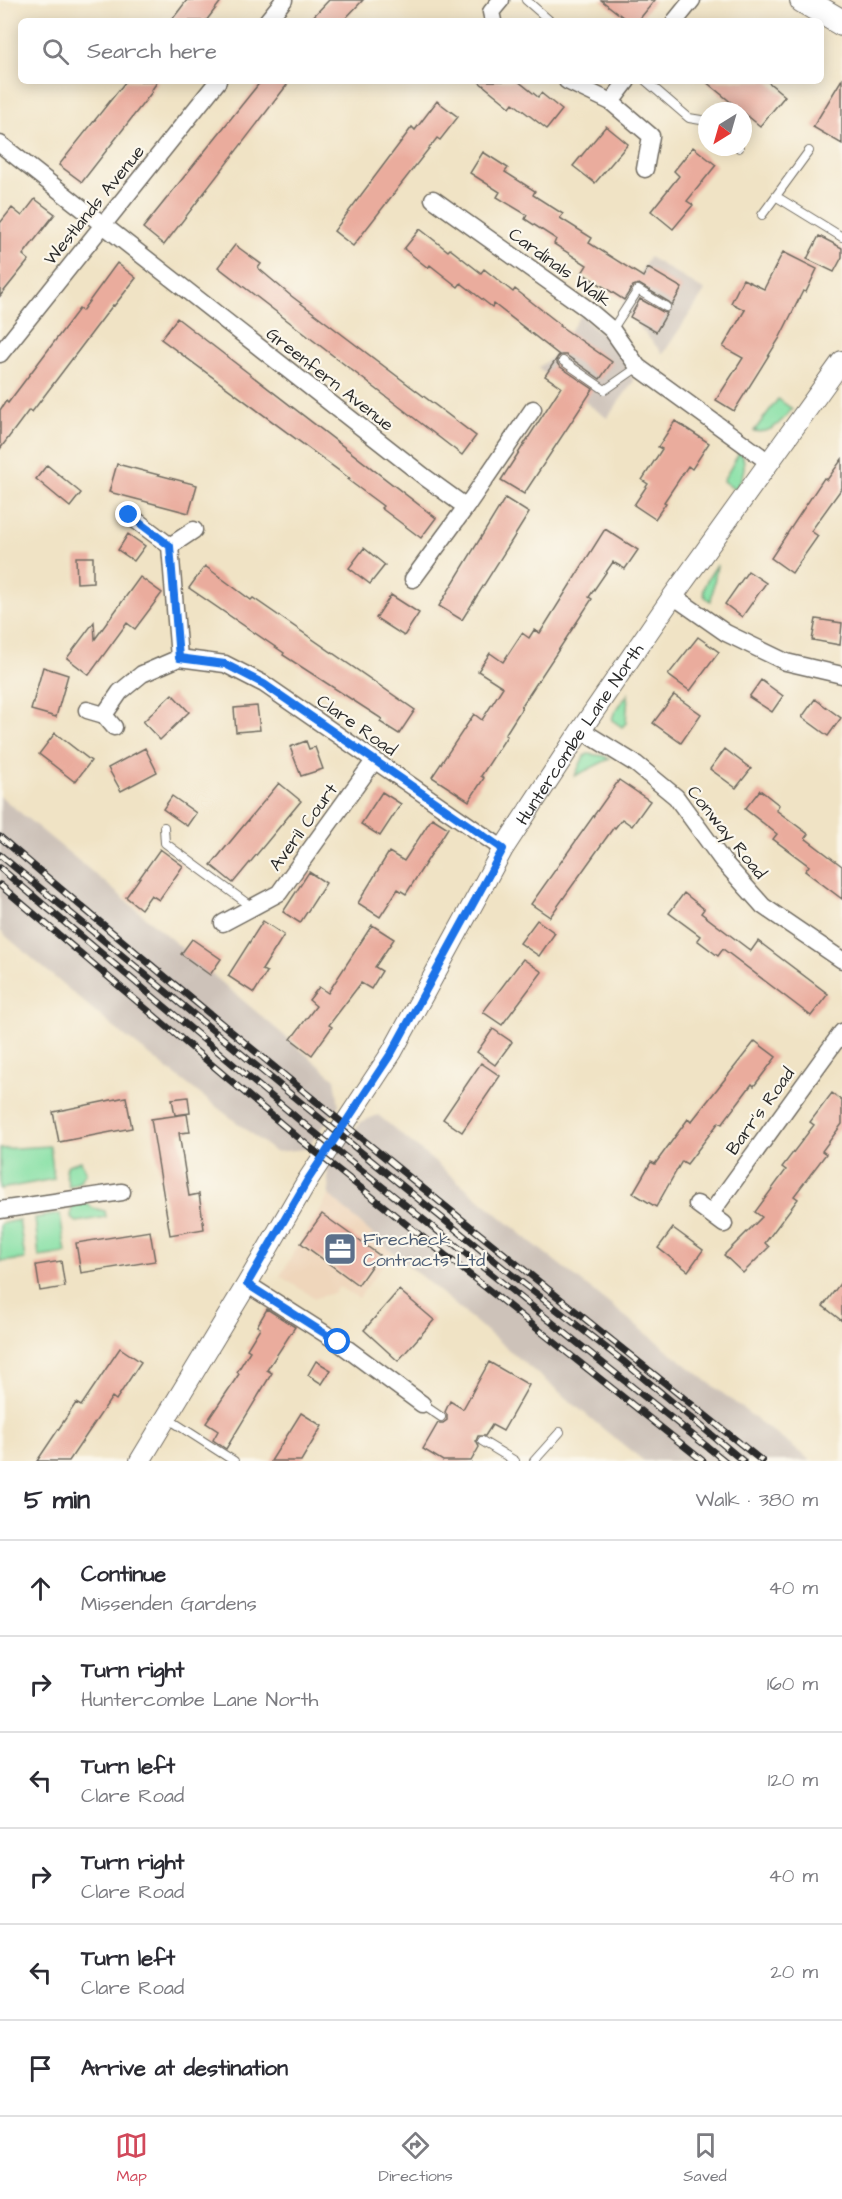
<!DOCTYPE html>
<meta charset="utf-8">
<style>
:root{--surface:#fff;--page:#f2f2f3;--text:#2b2b33;--muted:#7c7c81;--line:#e1e1e2;--accent:#d1495b}
body{margin:0;font-family:"Architects Daughter",sans-serif;background:var(--page);color:var(--text)}
.compass{position:absolute;left:698px;top:102px;width:54px;height:54px;border-radius:50%;background:var(--surface);box-shadow:0 3px 15px #0003;rotate:217deg}
.stop{position:absolute;width:18px;height:18px;margin:-14px;border:4px solid #1a73e8;border-radius:50%;background:#fff}
.stop.end{background:#1a73e8;border-color:#fff;box-shadow:0 2px 6px #0008}
.list{margin:0;padding:0;list-style:none}
h2{display:flex;justify-content:space-between;align-items:center;height:78px;margin:0;padding:0 24px;font-size:26px}
h2 small{font-size:20px;font-weight:400;color:var(--muted)}
.list li{display:grid;grid-template-columns:39px 1fr auto;gap:18px;align-items:center;box-sizing:border-box;height:96px;padding:0 24px;border-top:2px solid var(--line)}
.list b{display:block;font-size:22px;white-space:nowrap}
.list p{margin:0;font-size:20px;white-space:nowrap;color:var(--muted)}
.list em{font-size:20px;font-style:normal;color:var(--muted)}
.icon{flex:none;width:33px;height:33px;fill:none;stroke:currentColor;stroke-width:2;stroke-linecap:round;stroke-linejoin:round}
.map{position:relative;flex:none;width:842px;height:1461px;overflow:hidden}
.search{position:absolute;background:var(--surface);box-shadow:0 3px 15px #0003;left:18px;right:18px;top:18px;height:66px;display:flex;align-items:center;gap:15px;box-sizing:border-box;padding:0 21px;border-radius:9px;color:var(--muted);font-size:22px}
.sheet{height:654px;background:var(--surface)}
nav{display:flex;justify-content:space-around;align-items:center;box-sizing:border-box;height:84px;border-top:2px solid var(--line);background:var(--surface);font-size:16px;color:var(--muted)}
nav a{display:grid;justify-items:center;gap:3px}
nav .on{color:var(--accent)}
.map>svg:first-child{display:block}
.built{fill:#efd6bb}
.industrial{fill:#cdc2b9}
.green{fill:#86e0a5;stroke:#588668;stroke-width:1.5}
.building{fill:#eaac9d}
.lines{fill:none;stroke-linecap:round;stroke-linejoin:round}
.service-casing{stroke:#706b61;stroke-width:10}
.minor-casing{stroke:#706b61;stroke-width:19}
.tertiary-casing{stroke:#706b61;stroke-width:22}
.primary-casing{stroke:#706b61;stroke-width:28}
.service{stroke:#fff;stroke-width:8}
.minor{stroke:#fff;stroke-width:16}
.tertiary{stroke:#fff;stroke-width:20}
.primary{stroke:#fff;stroke-width:26}
.rail-casing{stroke:#2b2b2b;stroke-width:7}
.rail{stroke:#fbf7ec;stroke-width:4.5;stroke-dasharray:14;stroke-linecap:butt}
.route{stroke:#1a73e8;stroke-width:8}
.labels{text-anchor:middle;stroke-width:4.5;stroke-linejoin:round;paint-order:stroke}
.street-label{font-size:18px;fill:#2b2b2b;stroke:#fbf7ec}
.service-label{font-size:18px;fill:#4e5e75;stroke:#fbf7ec;text-anchor:start}
</style>
<div class="map">
<svg width="842" height="1461" viewBox="0 0 842 1461">
<rect width="100%" height="100%" fill="#fbf7ec"/>
<filter id="ink" filterUnits="userSpaceOnUse"><feTurbulence type="fractalNoise" baseFrequency=".0167" numOctaves="2"/><feDisplacementMap in="SourceGraphic" scale="12" xChannelSelector="R" yChannelSelector="G"/><feConvolveMatrix kernelMatrix="1 2 1 2 8 2 1 2 1" color-interpolation-filters="sRGB"/></filter>
<filter id="wash" filterUnits="userSpaceOnUse"><feTurbulence type="fractalNoise" baseFrequency=".008" numOctaves="4" result="noise"/><feDisplacementMap in="SourceGraphic" scale="24" xChannelSelector="R" yChannelSelector="G"/><feGaussianBlur stdDeviation="1.35" result="paint"/><feColorMatrix in="noise" values="0 0 0 0 0 0 0 0 0 0 0 0 0 0 0 0 0 1.4 0 .05"/><feComposite in="paint" operator="in"/></filter>
<g filter="url(#wash)">
<rect width="100%" height="100%" fill="#f0e3c5"/>
<!-- built -->
<path class="built" d="M329,1195l63,57 -33,46 -20,-11 -5,6 -19,5 -35,-22z"/>
<!-- industrial -->
<path class="industrial" d="M649,257l56,34 -42,63 -42,-48z
M581,315l36,33 17,33 -27,37 -69,-50 14,-11z
M0,796l102,84 233,199 4,26 -33,44 -31,3 -163,-126 -112,-95z
M378,1115l153,127 186,147 94,72h-167l-37,-29 -215,-180 -63,-57 -2,-29 34,-44z"/>
<!-- green -->
<path class="green" d="M778,399l14,10c-10,12 -21,26 -38,22z
M739,449c9,14 5,27 -4,41l-12,-9 15,-26z
M717,565l-6,36c-17,-7 -1,-25 6,-36z
M628,694l-2,29 -4,4 -10,-7 2,-7z
M588,754l16,2 5,3 -34,17 9,-20z
M50,1146l4,33 -54,10v-40z
M81,1161l5,12 -7,9 -10,5 -4,-17 3,-5z
M83,1201l10,7 12,3 1,6 -29,5 -6,-4 1,-14z
M60,1214l6,39 -27,4 -4,-39z
M19,1220l6,39 -25,3v-38z"/>
<g id="blocks">
<!-- building -->
<path class="building" d="M187,0h35l-16,21h-35z
M329,0h34l-20,21h-34z
M601,0h54l-17,21h-10z
M842,79v65l-29,-17z
M126,81h32l-7,10 1,1 -70,90 -23,-17z
M261,81h29l-126,164 -21,-17z
M478,81h40l20,16 3,-4 21,17 -15,19 -34,-26 -3,4z
M705,81h62l18,15 -25,30z
M437,101l21,16 -18,23 -3,-2 -84,108 -19,-15 78,-104 3,3z
M606,126l22,18 -33,39 -22,-17z
M693,147l23,18 -29,36 6,4 -20,24 -22,-18 28,-35 -5,-5z
M483,152l25,16 -3,4 30,19 -2,4 30,19 -3,4 32,20 -3,5 54,34 5,-9 34,20 -10,17 -3,-3 -30,-18 -6,2 -9,14 -42,-27 5,-8 -33,-21 2,-5 -31,-20 2,-4 -30,-18 3,-5 -30,-19z
M35,199l20,15 -32,41 6,5 -29,36v-73l12,-15 10,8z
M420,229l28,22 2,-2 31,24 3,-4 29,23 2,-3 46,36 -1,1 52,36 -12,17 -34,-24h-5l-4,3v5l2,3 34,23 -69,105 -23,-14 60,-93 -16,-11 14,-21 -65,-51 -2,3 -31,-24 -3,4 -28,-22 -2,3 -24,-19z
M819,236l23,12v9l-8,15 -27,-13z
M235,245l26,19 -3,4 32,27 186,141 -14,19 -244,-188z
M783,252l34,17 -11,23 -3,-1 -24,48 -45,72 -18,-11 27,-42 -20,-11 22,-37 -14,-7 12,-24 21,10z
M117,263l19,15 -22,28 -1,-1 -81,107 -3,-2 -29,39v-39l6,-9 2,2 71,-94 3,2z
M640,299l23,13 4,1 -11,19 -26,-15z
M177,318l259,200 -15,20 -40,-30 2,-2 -35,-26 2,-1 -189,-140z
M675,421l34,22 -17,26 -4,-3 -24,36 2,1 -11,16 -21,-14 14,-21 -6,-4 20,-31 -4,-2z
M842,459v29l-31,43 7,5 -26,37 -21,-15 53,-80 3,2z
M117,464l80,21 -8,28 -80,-21z
M47,465l34,28 -11,14 -34,-28z
M505,498l24,15 -67,107 -23,-14z
M605,529l33,21 -13,19 -12,-7 -24,35 3,2 -71,108 1,1 -17,27 2,1 -26,40 3,2 -15,23 -37,-24 42,-63 8,6 21,-33 -25,-16 12,-18 13,9 19,-29 7,5 5,-8 6,3z
M128,534l17,12 -11,15 -16,-11z
M364,548l21,17 -15,19 -21,-16z
M76,557h17v25l-16,1z
M205,566l46,34 2,-2 162,112 -16,24 -19,-12 2,-3 -99,-64 1,-2 -95,-65z
M748,571l18,12 -24,34 -17,-13z
M140,577l22,16 -27,36 -8,-6 -38,52 -22,-17 27,-36 1,17z
M391,595l28,18 -15,23 -28,-18z
M816,619l26,4 -2,22 -28,-5z
M698,637l21,15 -29,39 -22,-16z
M43,667l25,8 -12,42 -25,-7z
M761,680l22,16 -11,16 -23,-15z
M172,694l17,18 -29,28 -17,-18z
M674,695l27,19 -20,29 -28,-20z
M815,699l26,19 -13,18 -26,-19z
M257,706l3,24 -24,2 -2,-24z
M55,733l36,28 -16,21 -36,-28z
M306,741l3,8 6,-2 8,22 -22,7 -11,-29z
M145,748l12,24 -36,19 -13,-23z
M725,749l26,20 -15,19 -26,-19z
M619,780l31,21 -18,25 -10,-7 -7,9 -1,-1 -64,90 -19,-13z
M279,783l22,18 -68,82 -22,-18z
M760,790l19,15 -3,5 32,24 -3,4 37,28v33l-37,-28 4,-5 -36,-27 4,-5 -32,-25z
M382,792l19,12 -21,32 -19,-12z
M172,796l24,17 -9,13 -24,-17z
M432,818l16,10 -42,66 -8,-5 -18,28 -22,-14 31,-51 15,9z
M160,849l23,17 -24,34 -8,-5 -10,14 -15,-12z
M309,872l17,11 -26,40 -17,-11z
M684,893l20,16 -3,4 50,38 7,-10 70,53 -17,22 -88,-67 -5,7 -21,-16 3,-4 -31,-23z
M537,920l18,13 -16,23 -19,-13z
M263,921l21,14 -22,35 5,2 -13,21 -26,-17z
M372,925l22,14 -19,28 7,4 -11,18 -10,-6 -32,42 3,2 -20,28 -21,-16 25,-33 -7,-6 10,-13 9,6z
M192,939l29,20 -11,16 -29,-21z
M523,959l19,13 -40,53 -19,-13z
M493,1029l19,13 -17,23 -18,-13z
M755,1041l21,16 -22,29 -2,-2 -30,40 -3,-2 -32,42 -5,-3 -26,46 -23,-14 18,-31 4,2 33,-45 3,3z
M481,1063l19,13 -38,56 -19,-13z
M832,1093l10,8v23l-20,27 4,3 -32,42 4,3 -33,44 4,4 -26,26 -19,-18 38,-38 -7,-5 31,-42 -4,-3 32,-42 -4,-3z
M126,1097l6,31 -73,14 -6,-30z
M188,1097l2,16 -15,2 -3,-16z
M187,1114l3,18 -11,1 10,63 10,-2 5,35 -34,6 -19,-116z
M322,1214l57,41 -21,30 -57,-42z
M673,1228l30,22 -15,21 -30,-23z
M150,1231l5,30 -74,12 -5,-30z
M61,1261l4,26 -25,4 -4,-26z
M842,1281v40l-19,-15z
M399,1290l35,30 -36,41 -34,-31z
M267,1309l28,18 -28,43 5,3 -46,76 -13,-9 5,-9 -12,-8 33,-49 -2,-2 13,-21 -3,-2 13,-21 -3,-2z
M120,1348l21,14 -25,38 -4,-3 -43,64h-32l39,-58 5,3z
M316,1361l15,9 -9,14 -14,-9z
M489,1362l40,23 -26,46 -11,-6 -7,11h-7l-2,5 3,6 -8,14h-28l-20,-12 15,-26h5l4,-3v-5l-2,-3 5,-11 13,8z
M301,1413l21,13 -21,35h-30z"/>
</g>
</g>
<g filter="url(#ink)">
<use href="#blocks" fill-opacity="0" stroke="#706b61" stroke-width="1.5"/>
<g class="lines">
<!-- service casing -->
<g class="service-casing">
<path id="service" d="M526,0l24,21
M646,81l43,37 18,3
M738,147l1,1
M777,197l65,40
M762,215l47,-64
M612,330l26,-40 28,17
M563,361l42,29 33,-23
M164,827l1,16 87,64
M422,1404l19,13
M167,1418l67,43
M482,1441l33,20
M534,1461l26,-29"/>
</g>
<!-- minor casing -->
<g class="minor-casing">
<path id="minor" d="M267,21l17,-21
M493,21l-2,-9 10,-12
M675,21l17,-21
M567,81l44,21 40,34 -6,33
M611,102l16,-21
M0,144l426,334 40,29 -53,72
M433,199l153,109 26,22 26,37 132,96
M0,354l218,-273
M466,507l67,-98
M129,515l41,31 24,-16
M170,546l9,112
M673,596l53,37 60,29 56,13
M87,710l17,5 10,12
M104,715l16,-23 22,-18 37,-16 46,6 39,20 239,165
M581,730l55,34 40,33 46,63 41,46 79,54
M223,923l56,-30 95,-132
M697,1204l27,20
M0,1210l122,-18
M711,1213l131,-181
M247,1284l91,58 84,62"/>
</g>
<!-- tertiary casing -->
<g class="tertiary-casing">
<g id="tertiary">
<path id="s1" d="M140,1461l107,-177 60,-103 85,-129 111,-203 78,-119 92,-134 169,-235"/>
</g>
</g>
<!-- primary casing -->
<g class="primary-casing">
<path id="primary" d="M803,0l39,23"/>
</g>
<!-- service -->
<use href="#service" class="service"/>
<!-- minor -->
<use href="#minor" class="minor"/>
<!-- tertiary -->
<use href="#tertiary" class="tertiary"/>
<!-- primary -->
<use href="#primary" class="primary"/>
<!-- rail casing -->
<g class="rail-casing">
<path id="rail" d="M0,837c249,214 506,418 762,624
M0,855l362,298 145,118 116,90 120,100
M0,868l304,256 421,337
M0,885l297,252 406,324"/>
</g>
<!-- rail -->
<use href="#rail" class="rail"/>
</g>
</g>
<g class="lines" filter="url(#ink)">
<!-- route -->
<path class="route" d="M129,515l41,31 9,112 46,6 39,20 239,165 -111,203 -85,129 -60,103 91,58"/>
</g>
<!-- icons -->
<defs>
<g id="office-square" transform="scale(1.725)"><rect x="-9" y="-9" width="18" height="18" rx="4" fill="#5c6f8a" stroke="#fbf7ec"/><path d="M-6-3h4V-5.5h4V-3h4V5H-6ZM-1-4.5V-3h2v-1.5ZM-6 0V1H6V0Z" fill="#fff"/></g>
</defs>
<g fill-rule="evenodd">
<use href="#office-square" x="340" y="1249"/>
</g>
<g class="labels">
<!-- street labels -->
<g class="street-label">
<text transform="translate(94 205) rotate(-51)" y="6">Westlands Avenue</text>
<text transform="translate(560 267) rotate(36)" y="6">Cardinals Walk</text>
<text transform="translate(330 379) rotate(38)" y="6">Greenfern Avenue</text>
<text transform="translate(357 725) rotate(35)" y="6">Clare Road</text>
<text dy="6" stroke="none"><textPath href="#s1" startOffset="850">Huntercombe Lane North</textPath></text>
<text transform="translate(303 827) rotate(-54)" y="6">Averil Court</text>
<text transform="translate(727 832) rotate(51)" y="6">Conway Road</text>
<text transform="translate(760 1111) rotate(-54)" y="6">Barr's Road</text>
</g>
<!-- service labels -->
<g class="service-label">
<text x="363" y="1245">Firecheck<tspan x="363" dy="21">Contracts Ltd</tspan></text>
</g>
</g>
</svg>
<svg class="compass" viewBox="-18 -18 36 36"><path d="M0-13l5 13h-10z" fill="#e53935"/><path d="M0 13l5-13h-10z" fill="#7c7c81"/></svg>
<div class="stop" style="left:338px;top:1342px"></div>
<div class="stop end" style="left:129px;top:515px"></div>
<div class="search"><svg class="icon" aria-label="search" viewBox="0 0 24 24"><circle cx="10" cy="10" r="6"/><path d="M15 15l6 6"/></svg>Search here</div>
</div>
<section class="sheet">
<h2>5 min<small>Walk · 380 m</small></h2>
<ul class="list">
<li><svg class="icon" aria-label="ahead" viewBox="0 0 24 24"><path d="M12 20V5M6 11l6-6 6 6"/></svg><div><b>Continue</b><p>Missenden Gardens</p></div><em>40 m</em></li>
<li><svg class="icon" aria-label="right" viewBox="0 0 24 24"><path d="M7 20v-9h11M14 6l5 5-5 5"/></svg><div><b>Turn right</b><p>Huntercombe Lane North</p></div><em>160 m</em></li>
<li><svg class="icon" aria-label="left" viewBox="0 0 24 24"><path d="M17 20v-9H6M10 6l-5 5 5 5"/></svg><div><b>Turn left</b><p>Clare Road</p></div><em>120 m</em></li>
<li><svg class="icon" aria-label="right" viewBox="0 0 24 24"><path d="M7 20v-9h11M14 6l5 5-5 5"/></svg><div><b>Turn right</b><p>Clare Road</p></div><em>40 m</em></li>
<li><svg class="icon" aria-label="left" viewBox="0 0 24 24"><path d="M17 20v-9H6M10 6l-5 5 5 5"/></svg><div><b>Turn left</b><p>Clare Road</p></div><em>20 m</em></li>
<li><svg class="icon" aria-label="arrive" viewBox="0 0 24 24"><path d="M6 21V4h12l-3 4 3 4H6"/></svg><div><b>Arrive at destination</b></div></li>
</ul>
</section>
<nav>
<a class="on"><svg class="icon" aria-label="map" viewBox="0 0 24 24"><path d="M3 6l6-2 6 2 6-2v14l-6 2-6-2-6 2zM9 4v14M15 6v14"/></svg>Map</a>
<a><svg class="icon" aria-label="directions" viewBox="0 0 24 24"><path d="M12 3l9 9-9 9-9-9zM9 14v-3h6M13 9l2 2-2 2"/></svg>Directions</a>
<a><svg class="icon" aria-label="saved" viewBox="0 0 24 24"><path d="M7 4h10v16l-5-4-5 4z"/></svg>Saved</a>
</nav>
